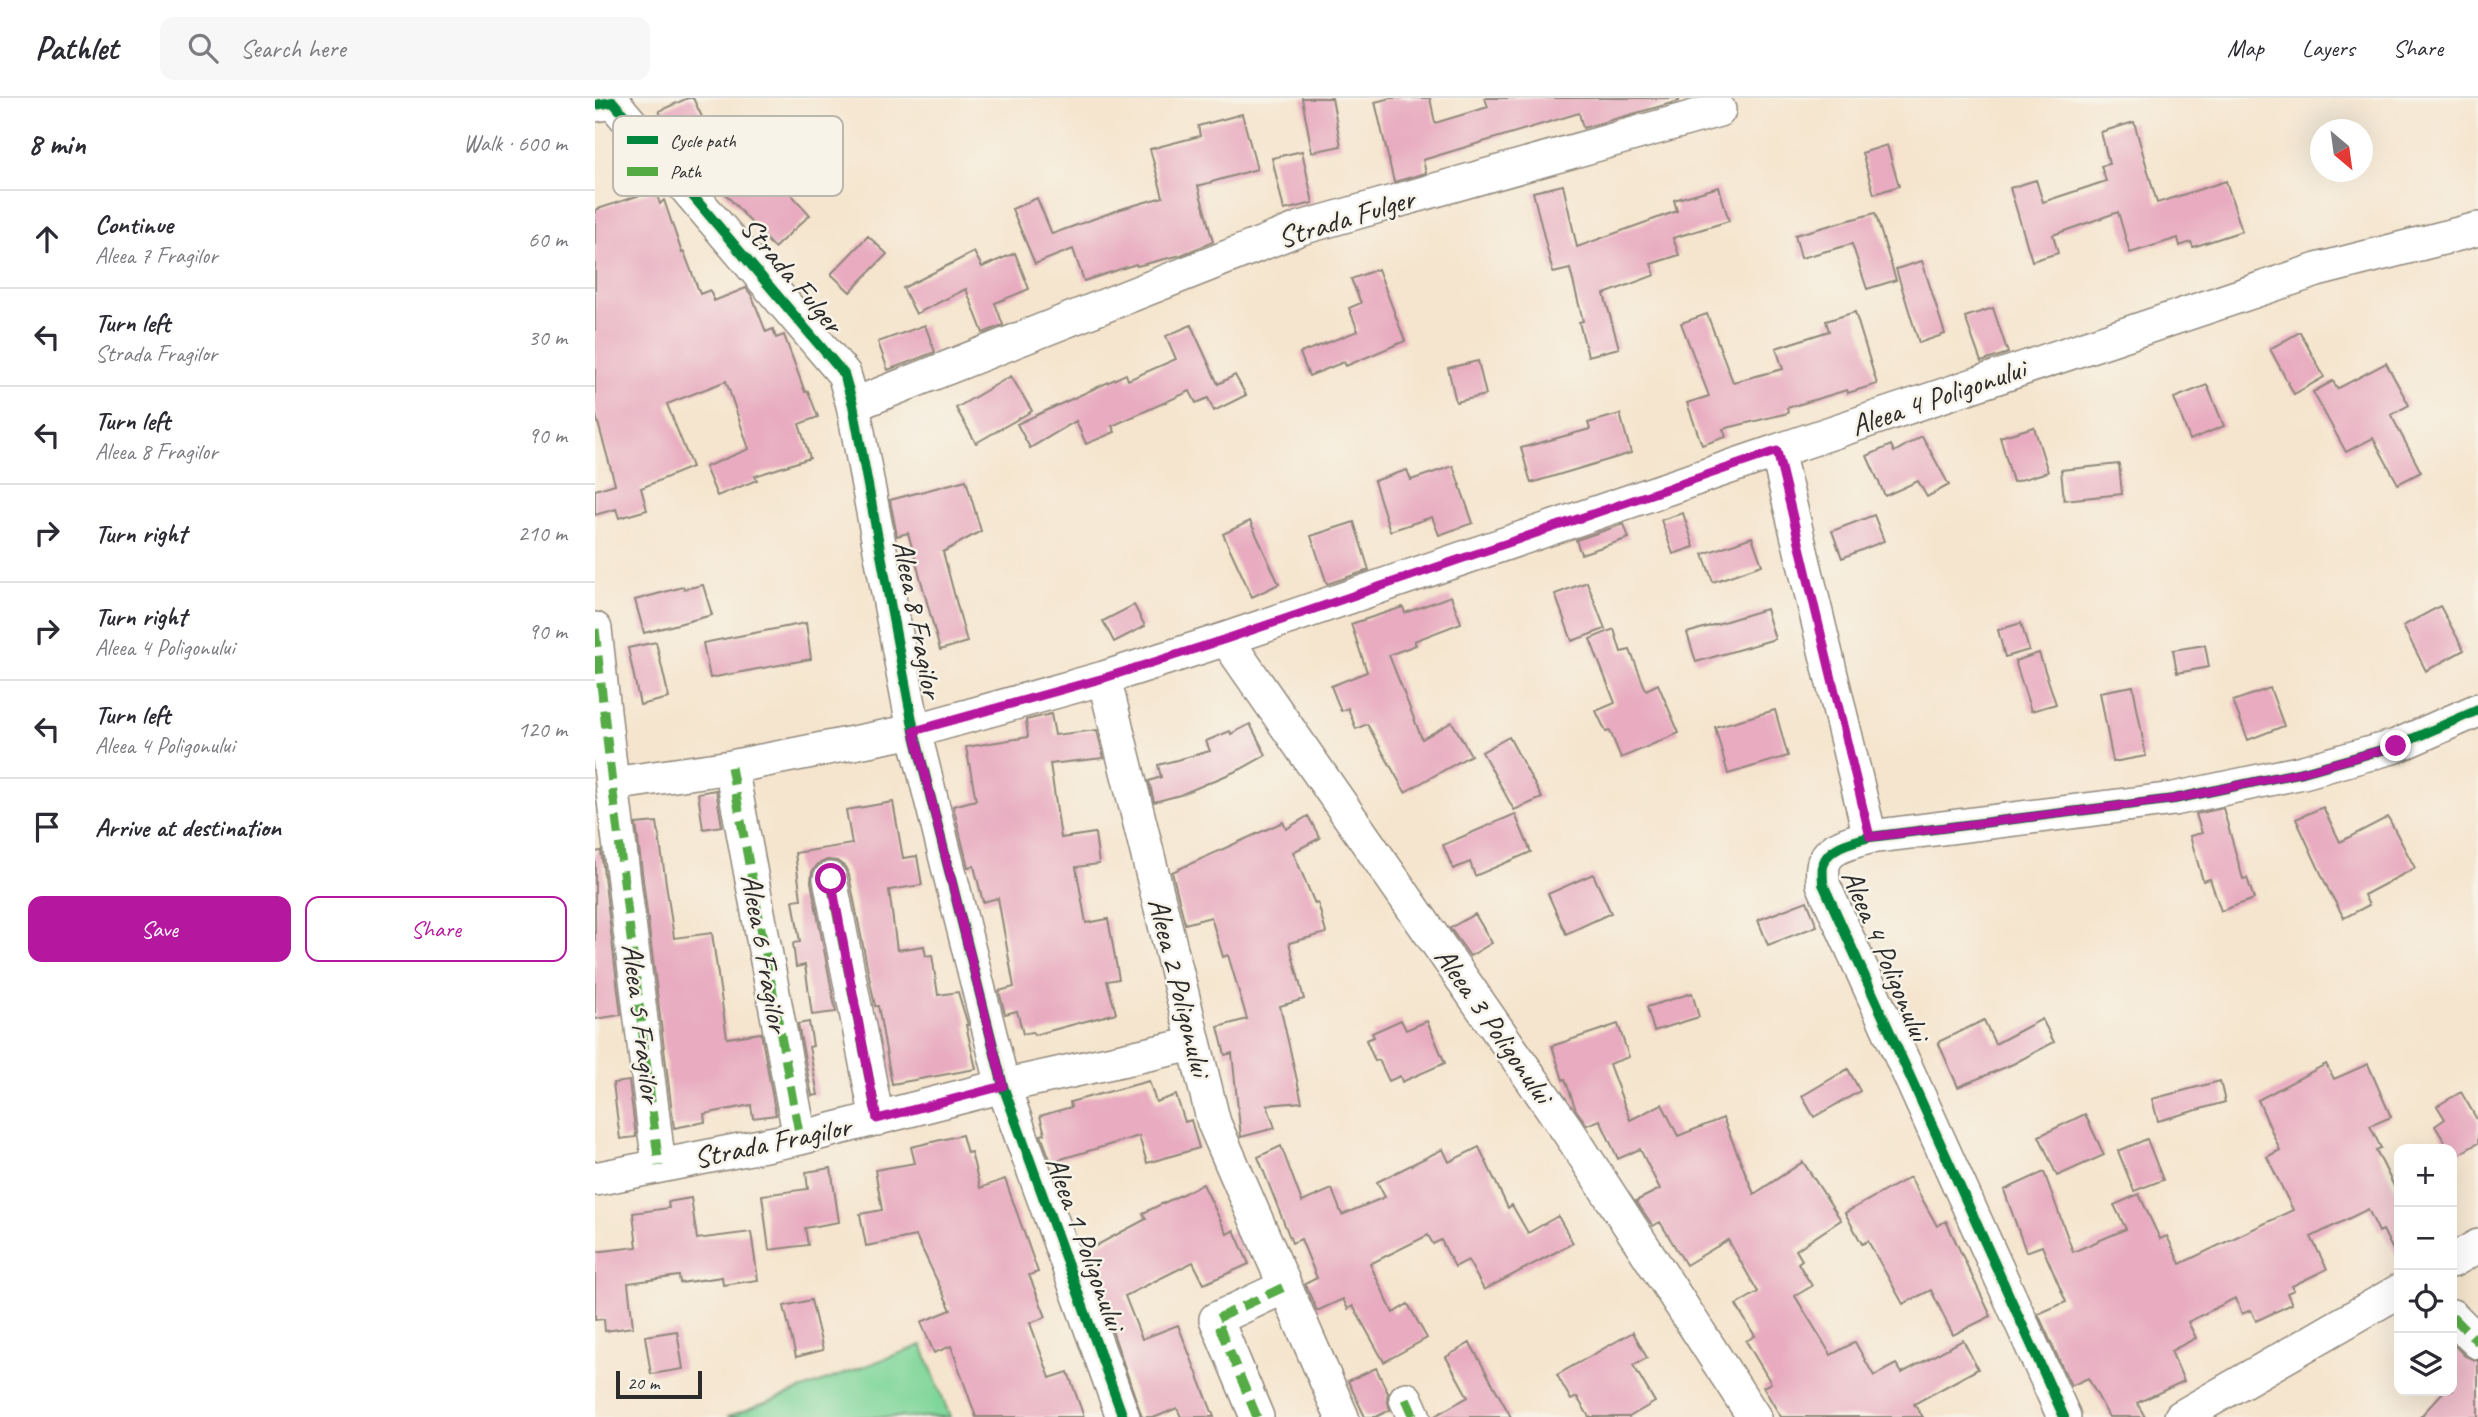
<!DOCTYPE html>
<meta charset="utf-8">
<style>
:root{--surface:#fff;--page:#f7f7f7;--text:#2b2b33;--muted:#7c7c81;--line:#e1e1e2;--accent:#b5179e}
body{margin:0;font-family:Caveat,sans-serif;background:var(--page);color:var(--text)}
.controls{position:absolute;right:21px;bottom:21px;display:grid;overflow:hidden;border-radius:14px;box-shadow:0 7px 28px #0002}
.controls button{width:63px;height:63px;display:grid;place-items:center;padding:0;border:0;border-bottom:2px solid var(--line);background:var(--surface);color:var(--text);font:35px sans-serif}
.compass{position:absolute;left:1715px;top:21px;width:63px;height:63px;border-radius:50%;background:var(--surface);box-shadow:0 7px 28px #0002;rotate:151deg}
.scale{position:absolute;left:21px;bottom:18px;width:86px;box-sizing:border-box;padding-left:7px;border:4px solid #2b2b2b;border-top:0;font-size:19px;line-height:24px;white-space:nowrap;color:#2b2b2b;-webkit-text-stroke:5px #f7f3e8;paint-order:stroke}
.stop{position:absolute;width:21px;height:21px;margin:-16px;border:5px solid #b5179e;border-radius:50%;background:#fff}
.stop.end{background:#b5179e;border-color:#fff;box-shadow:0 2px 7px #0008}
.list{margin:0;padding:0;list-style:none}
h2{display:flex;justify-content:space-between;align-items:center;height:91px;margin:0;padding:0 28px;font-size:30px}
h2 small{font-size:23px;font-weight:400;color:var(--muted)}
.list li{display:grid;grid-template-columns:46px 1fr auto;gap:21px;align-items:center;box-sizing:border-box;height:98px;padding:0 28px;border-top:2px solid var(--line)}
.list b{display:block;font-size:26px;white-space:nowrap}
.list p{margin:0;font-size:23px;white-space:nowrap;color:var(--muted)}
.list em{font-size:23px;font-style:normal;color:var(--muted)}
.actions{display:flex;gap:14px;padding:21px 28px}
.actions a{flex:1;padding:16px 0;border:2px solid var(--accent);border-radius:14px;text-align:center;font-size:24px;color:var(--accent)}
.actions .main{background:var(--accent);color:#fff}
.icon{flex:none;width:38px;height:38px;fill:none;stroke:currentColor;stroke-width:2;stroke-linecap:round;stroke-linejoin:round}
.map{position:relative;flex:none;width:1883px;height:1319px;overflow:hidden}
header{display:flex;align-items:center;gap:42px;box-sizing:border-box;height:98px;padding:0 35px;background:var(--surface);border-bottom:2px solid var(--line)}
header strong{font-size:33px}
nav{display:flex;gap:38px;margin-inline-start:auto;font-size:24px}
.search{width:490px;height:63px;background:var(--page);display:flex;align-items:center;gap:18px;box-sizing:border-box;padding:0 24px;border-radius:14px;color:var(--muted);font-size:26px}
main{display:flex}
aside{flex:1;background:var(--surface)}
.map>svg:first-child{display:block}
.green{fill:#7fd69a;stroke:#558062;stroke-width:2}
.building{fill:#e8abc0}
.lines{fill:none;stroke-linecap:round;stroke-linejoin:round}
.minor-casing{stroke:#90887c;stroke-width:36}
.minor{stroke:#fff;stroke-width:33}
.quiet{stroke:#54ab44;stroke-width:9;stroke-dasharray:18 9;stroke-linecap:butt}
.cycleway-casing{stroke:#f7f3e8;stroke-width:15}
.cycleway{stroke:#00873e;stroke-width:10}
.route{stroke:#b5179e;stroke-width:9}
.labels{text-anchor:middle;stroke-width:5;stroke-linejoin:round;paint-order:stroke}
.street-label{font-size:30px;fill:#2b2b2b;stroke:#f7f3e8}
.key{fill:#f7f3e8;stroke:#bab7af;stroke-width:2}
.key-label{font-size:19px;fill:#2b2b2b}
</style>
<header>
<strong>Pathlet</strong>
<div class="search"><svg class="icon" aria-label="search" viewBox="0 0 24 24"><circle cx="10" cy="10" r="6"/><path d="M15 15l6 6"/></svg>Search here</div>
<nav><a>Map</a><a>Layers</a><a>Share</a></nav>
</header>
<main>
<aside>
<h2>8 min<small>Walk · 600 m</small></h2>
<ul class="list">
<li><svg class="icon" aria-label="ahead" viewBox="0 0 24 24"><path d="M12 20V5M6 11l6-6 6 6"/></svg><div><b>Continue</b><p>Aleea 7 Fragilor</p></div><em>60 m</em></li>
<li><svg class="icon" aria-label="left" viewBox="0 0 24 24"><path d="M17 20v-9H6M10 6l-5 5 5 5"/></svg><div><b>Turn left</b><p>Strada Fragilor</p></div><em>30 m</em></li>
<li><svg class="icon" aria-label="left" viewBox="0 0 24 24"><path d="M17 20v-9H6M10 6l-5 5 5 5"/></svg><div><b>Turn left</b><p>Aleea 8 Fragilor</p></div><em>90 m</em></li>
<li><svg class="icon" aria-label="right" viewBox="0 0 24 24"><path d="M7 20v-9h11M14 6l5 5-5 5"/></svg><div><b>Turn right</b></div><em>210 m</em></li>
<li><svg class="icon" aria-label="right" viewBox="0 0 24 24"><path d="M7 20v-9h11M14 6l5 5-5 5"/></svg><div><b>Turn right</b><p>Aleea 4 Poligonului</p></div><em>90 m</em></li>
<li><svg class="icon" aria-label="left" viewBox="0 0 24 24"><path d="M17 20v-9H6M10 6l-5 5 5 5"/></svg><div><b>Turn left</b><p>Aleea 4 Poligonului</p></div><em>120 m</em></li>
<li><svg class="icon" aria-label="arrive" viewBox="0 0 24 24"><path d="M6 21V4h12l-3 4 3 4H6"/></svg><div><b>Arrive at destination</b></div></li>
</ul>
<div class="actions"><a class="main">Save</a><a>Share</a></div>
</aside>
<div class="map">
<svg width="1883" height="1319" viewBox="0 0 1883 1319">
<rect width="100%" height="100%" fill="#f7f3e8"/>
<filter id="ink" filterUnits="userSpaceOnUse"><feTurbulence type="fractalNoise" baseFrequency=".0143" numOctaves="2"/><feDisplacementMap in="SourceGraphic" scale="14" xChannelSelector="R" yChannelSelector="G"/><feConvolveMatrix kernelMatrix="1 2 1 2 8 2 1 2 1" color-interpolation-filters="sRGB"/></filter>
<filter id="wash" filterUnits="userSpaceOnUse"><feTurbulence type="fractalNoise" baseFrequency=".00686" numOctaves="4" result="noise"/><feDisplacementMap in="SourceGraphic" scale="28" xChannelSelector="R" yChannelSelector="G"/><feGaussianBlur stdDeviation="1.57" result="paint"/><feColorMatrix in="noise" values="0 0 0 0 0 0 0 0 0 0 0 0 0 0 0 0 0 1.4 0 .05"/><feComposite in="paint" operator="in"/></filter>
<g filter="url(#wash)">
<rect width="100%" height="100%" fill="#f5e5ce"/>
<!-- green -->
<path class="green" d="M327,1247l28,72h-223z"/>
<g id="blocks">
<!-- building -->
<path class="building" d="M93,0h5l11,23 -34,15 -11,-25z
M707,0h30l9,48 -29,6z
M796,0h39l5,25 53,-16 -3,-9h194v3l-96,27 -4,-15 -156,47 3,13 -32,9 -19,-80z
M647,16l15,55 -59,17 15,56 -32,13 -44,11 -1,-2 -52,17 -11,-32 -38,15 -23,-55 25,-11 15,36 69,-25 42,-12 -13,-48 50,-13 -2,-10z
M1539,24l23,81 69,-22 16,50 -49,16 -2,-5 -11,4 -2,-8 -48,15 -12,-41 -65,23 5,18 -26,8 -22,-73 26,-8 7,22 63,-21 -5,-15 8,-2 -8,-32z
M151,35l37,45 -4,3 31,34 -36,33 -71,-79z
M1292,47l12,41 -25,8 -12,-41z
M707,53l11,52 -29,7 -12,-52z
M968,87l14,62 100,-36 -3,-11 45,-13 10,34 -56,17 6,17 -28,9 4,11 -51,19 15,54 -31,8 -9,-34 4,-1 -13,-52 -17,4 -20,-81z
M60,92l5,14 4,-4 18,53 2,-1 16,42 10,-4 4,11 32,-13 6,8 14,36 7,-3 3,9 8,-3 21,57 3,-1 10,26 -19,7 11,34 -55,18 2,4 -40,16 -12,-29 44,-18 -23,-68 -59,23 25,63 -51,21 6,22 -28,8 -3,-9 -21,6v-25l20,-6 -20,-72v-202z
M1280,115l21,67 -29,9 -15,-45 -51,14 -6,-23z
M273,138l19,18 -37,38 -19,-18z
M379,154l8,15 33,-14 14,36 -34,14 8,22 -20,8 -17,-44 -50,25 -13,-26z
M1327,163l23,73 -26,9 -23,-74z
M783,171l27,72 -59,25 -2,-4 -35,14 -9,-23 58,-22 -9,-23 12,-5 -10,-24z
M1398,210l15,45 -27,9 -16,-45z
M1260,214l22,72 -29,9 -1,-3 -60,18 1,5 -65,16 3,8 -24,8 -15,-42 22,-7 -28,-73 26,-9 26,68 50,-13 -7,-21 53,-17 -3,-10z
M330,227l10,27 -47,18 -10,-28z
M596,227l27,59 17,-9 11,20 -32,16 -6,-13 -12,5 -6,-12 -78,35 3,6 -29,12 -10,-23 -46,27 -13,-24 109,-50 2,6 48,-21 -10,-23z
M1705,234l24,45 -30,17 -24,-45z
M883,263l8,34 -30,7 -8,-34z
M1791,265l23,42 -18,10 30,57 -23,12 -25,-46 -27,14 -33,-60 20,-11 4,8z
M416,278l21,35 -56,32 -20,-35z
M1612,287l17,41 -34,14 -16,-42z
M1025,316l11,39 -100,30 -10,-35 69,-19 -2,-6z
M1439,329l14,45 -35,10 -13,-45z
M1327,338l27,49 -22,12 -9,-16 -33,15 -18,-40 24,-11 3,7z
M1524,366l3,30 -58,6 -3,-30z
M858,368l20,57 -34,12 -7,-18 -42,14 -16,-50 33,-11 4,10z
M371,382l15,51 -38,21 24,90 -27,8 -32,-117 -11,3 -7,-36z
M1088,415l11,34 -21,7 -12,-34z
M1279,417l10,26 -42,17 -10,-27z
M655,423l29,63 -27,13 -29,-63z
M759,424l15,48 -42,14 -16,-48z
M1029,426l5,14 -48,16 -5,-14z
M1157,439l10,28 -49,17 -10,-28z
M992,484l18,47 -33,12 -17,-47z
M108,487l9,30 -68,18 -9,-33 48,-13 1,2z
M856,498l10,27 -47,18 2,4 -27,10 33,84 30,-17 19,33 -66,37 -38,-68 -11,5 -8,-21 -7,3 -10,-25 36,-14 -16,-48 52,-17 2,6z
M539,507l11,21 -31,16 -11,-21z
M1845,508l24,44 -38,21 -23,-45z
M1171,511l9,30 -79,23 -9,-29z
M211,525l5,36 -101,19 -7,-35z
M1426,525l8,27 -24,7 -7,-27z
M1019,531l7,23 9,-2 16,40 12,-6 21,49 -58,25 -11,-27 -4,1 -10,-21 19,-8 -25,-64z
M61,544l13,56 -29,7 -12,-57z
M1610,547l4,22 -32,6 -4,-23z
M1444,555l17,51 -25,7 -16,-50z
M1538,588l13,70 -33,6 -13,-70z
M1675,590l14,38 -36,14 -15,-39z
M1180,612l13,46 -60,18 -13,-47z
M456,616l4,21 42,-5 7,28 -54,6 11,74 34,-5 4,31 -23,3 10,56 22,-4 11,60 -12,2 9,32 -82,22 -1,-3 -10,2 -6,-23 -12,3 -6,-23 15,-4 -16,-89 -15,4 -9,-36 -6,1 -15,-61 23,-6 -10,-53 62,-10 -2,-17z
M655,626l16,31 -25,14 -61,26 -26,7 -5,-21 12,-4 -3,-12 52,-14 -4,-10 24,-10 1,3z
M914,639l33,61 -28,12 -32,-58z
M121,692l6,36 -19,3 -5,-36z
M298,704l10,56 14,-2 5,29 -33,5 8,60 27,-4 2,10 6,-1 6,40 20,-3 10,33h-2l10,44 -84,15 -14,-78h-3l-26,-131 -4,-8 -8,-6 -10,-1 -9,4 -6,8 -1,10 25,130 -24,3 -7,-50 -9,2 -3,-24 7,-1 -7,-42 8,-1 -6,-46 57,-9 -6,-34z
M1728,709l17,35 48,-25 27,51 -51,27 5,10 -25,13 -16,-29 -32,-70z
M1628,710l20,71 4,-1 7,21 -33,12 -11,-32 -7,2 -13,-45 12,-3 -6,-19z
M920,716l16,38 -56,24 -5,-14 -17,7 -10,-24z
M713,718l12,22 -27,14 22,52 3,-1 8,30 -37,10 15,56 -24,7 22,96 -35,3 8,23 -34,9 -9,-84 -7,2 -7,-28 29,-8 -19,-64 -5,2 -12,-40 -26,7 -13,-52 111,-50 3,7z
M62,724l17,116 38,-5 15,105 34,-5 15,82 -23,3 -2,-13 -47,9 1,8 -31,6 -38,-304z
M6,753l20,164 -26,4v-167z
M998,776l18,39 -45,21 -18,-40z
M1212,803l10,25 -49,19 -10,-25z
M880,816l17,29 -22,13 -20,-28z
M1097,895l7,24 -45,14 -7,-24z
M1447,921l12,23 -41,22 -55,23 -20,-45 46,-22 11,24z
M806,922l5,10 21,-9 18,42 -43,19 -2,-6 -11,5 -10,-21 -4,1 -9,-21 8,-3 -2,-4z
M214,924l4,24 -4,1 9,48 -6,1 -14,-72z
M1023,926l11,33 -20,7 21,56 32,-16 16,32 45,-18 31,76 49,-32 38,58 -45,30 6,10 -4,3 14,23 -17,10 36,59 24,-13 19,34 22,-12 6,9 61,-33 15,29 -64,35 9,13h-142l-18,-30 8,-4 -25,-42 9,-5 -19,-31 22,-13 -30,-52 -42,25 -26,-43 -7,4 -17,-25 24,-12 -20,-40 -22,10 -18,-39 -13,5 -11,-15 -11,-31 -2,1 -11,-34z
M1731,966l8,15 34,-15 23,53 -21,9 11,22 -5,2 23,46v66l-16,-32 -4,2 -11,-23 -57,28 16,32 -35,17 2,4 -7,3 5,11 -36,17 -5,-11 -9,4 -7,-16 -47,24 8,16 -25,13 13,30 -47,22 8,14h-36l-21,-39 -17,8 -33,-72 28,-12 -24,-56 -16,6 -22,-62 40,-18 29,80 53,-23 -12,-24 25,-11 21,45 7,-3 13,28 113,-54 -26,-53 13,-7 -22,-50z
M1253,971l12,22 -46,26 -12,-21z
M34,983l7,56 -16,2 -7,-56z
M554,983l7,21 20,-7 9,27 6,-2 8,28 -52,15 -8,-27 -88,26 -10,-27 4,-1 -5,-18 31,-9 -1,-5z
M1625,983l5,21 -67,19 -6,-22z
M1866,994l17,29v22l-24,14 -2,-8h-3l-14,-23 10,-7 -8,-13z
M1490,1016l19,41 -47,21 -18,-40z
M367,1037l5,18 4,-1 9,36 25,-9 33,93 -9,3 17,42 -16,6 20,55 18,-6 16,45h-108l-25,-71 -17,7 -13,-31 30,-12 -35,-74 -50,10 -6,-32 22,-4 -7,-40 40,-7 -4,-16z
M1552,1041l16,41 -29,11 -16,-40z
M686,1048l21,56 30,-13 10,26 43,-18 -8,-15 66,-33 6,13 30,-15 29,61 4,-3 16,28 30,-17 15,27 -89,47 -16,-30 -13,7 -14,-27 -8,4 -5,-9 -58,29 23,49 15,-9 19,34 -43,24 -31,-56 -5,3 -5,-10 -26,12 -12,-27 12,-6 -16,-39 -9,4 -34,-86z
M236,1070l8,54 -34,6 3,17 -39,5 -7,-55 46,-6 -2,-17z
M1315,1079l27,49 9,-5 45,95 -38,19 -22,-45 -28,14 -35,-63 -6,3 -17,-31z
M608,1086l24,50 7,-4 15,34 -45,20 -11,-22 -68,34 17,43 36,-14 36,92h-33l-4,-9 -21,9h-14l-36,-104h2l-24,-61 62,-33 -3,-6z
M96,1100l6,41 54,-7 7,48 -35,5 -1,-8 -42,6 -1,-7 -51,7 5,44 -28,4 -1,-12 -9,1v-68l42,-5 -4,-34 36,-5 -1,-6z
M216,1202l12,50 -27,7 -12,-51z
M82,1233l6,38 -32,5 -6,-38z
M1038,1234l14,26 -14,7 22,37 -26,15h-40l-12,-20 -6,3 -14,-25z
M875,1245l41,74h-78l35,-20 -22,-40z
M1857,1245l13,13 13,5v56h-58l24,-26h8z
M781,1270l12,25 -1,5 3,12 -14,7h-11l-17,-36z"/>
</g>
</g>
<g filter="url(#ink)">
<use href="#blocks" fill-opacity="0" stroke="#90887c" stroke-width="2"/>
<g class="lines">
<!-- minor casing -->
<g class="minor-casing">
<path id="minor" d="M0,7l18,-3 231,272 9,31 61,326 89,355 120,331
M258,307l448,-177 418,-118
M0,531l17,155 47,382
M631,541l346,498 182,280
M509,580l110,445 128,294
M136,669l69,371
M17,686l119,-17 183,-36 190,-53 122,-39 551,-188
M1275,739l-93,-386 540,-181 161,-41
M235,781l47,240
M0,1081l205,-41 203,-52 191,-42
M1857,1163l26,-15
M1857,1218l26,26
M811,1301l8,18
M662,1319l-41,-98 68,-32
M1469,1319l-241,-533c0,-6 -1,-13 0,-18 3,-19 31,-25 47,-29l304,-38 129,-27 93,-26 82,-36
M1586,1319l218,-126"/>
</g>
<!-- minor -->
<use href="#minor" class="minor"/>
<!-- quiet -->
<path class="quiet" d="M0,531l17,155 47,382
M136,669l69,371
M235,781l47,240
M1857,1218l26,26
M811,1301l8,18
M662,1319l-41,-98 68,-32"/>
<!-- cycleway casing -->
<g class="cycleway-casing">
<path id="cycleway" d="M0,7l18,-3 231,272 9,31 61,326 89,355 120,331
M1469,1319l-241,-533c0,-6 -1,-13 0,-18 3,-19 31,-25 47,-29l304,-38 129,-27 93,-26 82,-36"/>
</g>
<!-- cycleway -->
<use href="#cycleway" class="cycleway"/>
</g>
</g>
<g class="lines" filter="url(#ink)">
<!-- route -->
<path class="route" d="M236,781l46,240 126,-33 -89,-355 190,-53 122,-39 551,-188 93,386 304,-38 129,-27 93,-26"/>
</g>
<g class="labels">
<!-- street labels -->
<g class="street-label">
<text transform="translate(751 120) rotate(-17)" y="10">Strada Fulger</text>
<text transform="translate(197 177) rotate(50)" y="10">Strada Fulger</text>
<text transform="translate(1343 299) rotate(-19)" y="10">Aleea 4 Poligonului</text>
<text transform="translate(323 521) rotate(79)" y="10">Aleea 8 Fragilor</text>
<text transform="translate(170 855) rotate(80)" y="10">Aleea 6 Fragilor</text>
<text transform="translate(1291 857) rotate(67)" y="10">Aleea 4 Poligonului</text>
<text transform="translate(585 889) rotate(76)" y="10">Aleea 2 Poligonului</text>
<text transform="translate(47 925) rotate(83)" y="10">Aleea 5 Fragilor</text>
<text transform="translate(899 927) rotate(55)" y="10">Aleea 3 Poligonului</text>
<text transform="translate(177 1044) rotate(-12)" y="10">Strada Fragilor</text>
<text transform="translate(491 1145) rotate(70)" y="10">Aleea 1 Poligonului</text>
</g>
</g>
<!-- legend -->
<rect x="18" y="18" width="230" height="80" rx="10" class="key"/>
<rect x="32" y="38" width="31" height="8" fill="#00873e"/>
<rect x="32" y="69" width="31" height="9" fill="#54ab44"/>
<g class="key-label">
<text x="75" y="49">Cycle path</text>
<text x="75" y="80">Path</text>
</g>
</svg>
<div class="controls">
<button>+</button>
<button>−</button>
<button><svg class="icon" aria-label="locate" viewBox="0 0 24 24"><circle cx="12" cy="12" r="6"/><path d="M12 2v4M12 18v4M2 12h4M18 12h4"/></svg></button>
<button><svg class="icon" aria-label="layers" viewBox="0 0 24 24"><path d="M12 4l9 5-9 5-9-5zM3 14l9 5 9-5"/></svg></button>
</div>
<svg class="compass" viewBox="-18 -18 36 36"><path d="M0-13l5 13h-10z" fill="#e53935"/><path d="M0 13l5-13h-10z" fill="#7c7c81"/></svg>
<div class="scale">20 m</div>
<div class="stop" style="left:236px;top:781px"></div>
<div class="stop end" style="left:1801px;top:648px"></div>
</div>
</main>
